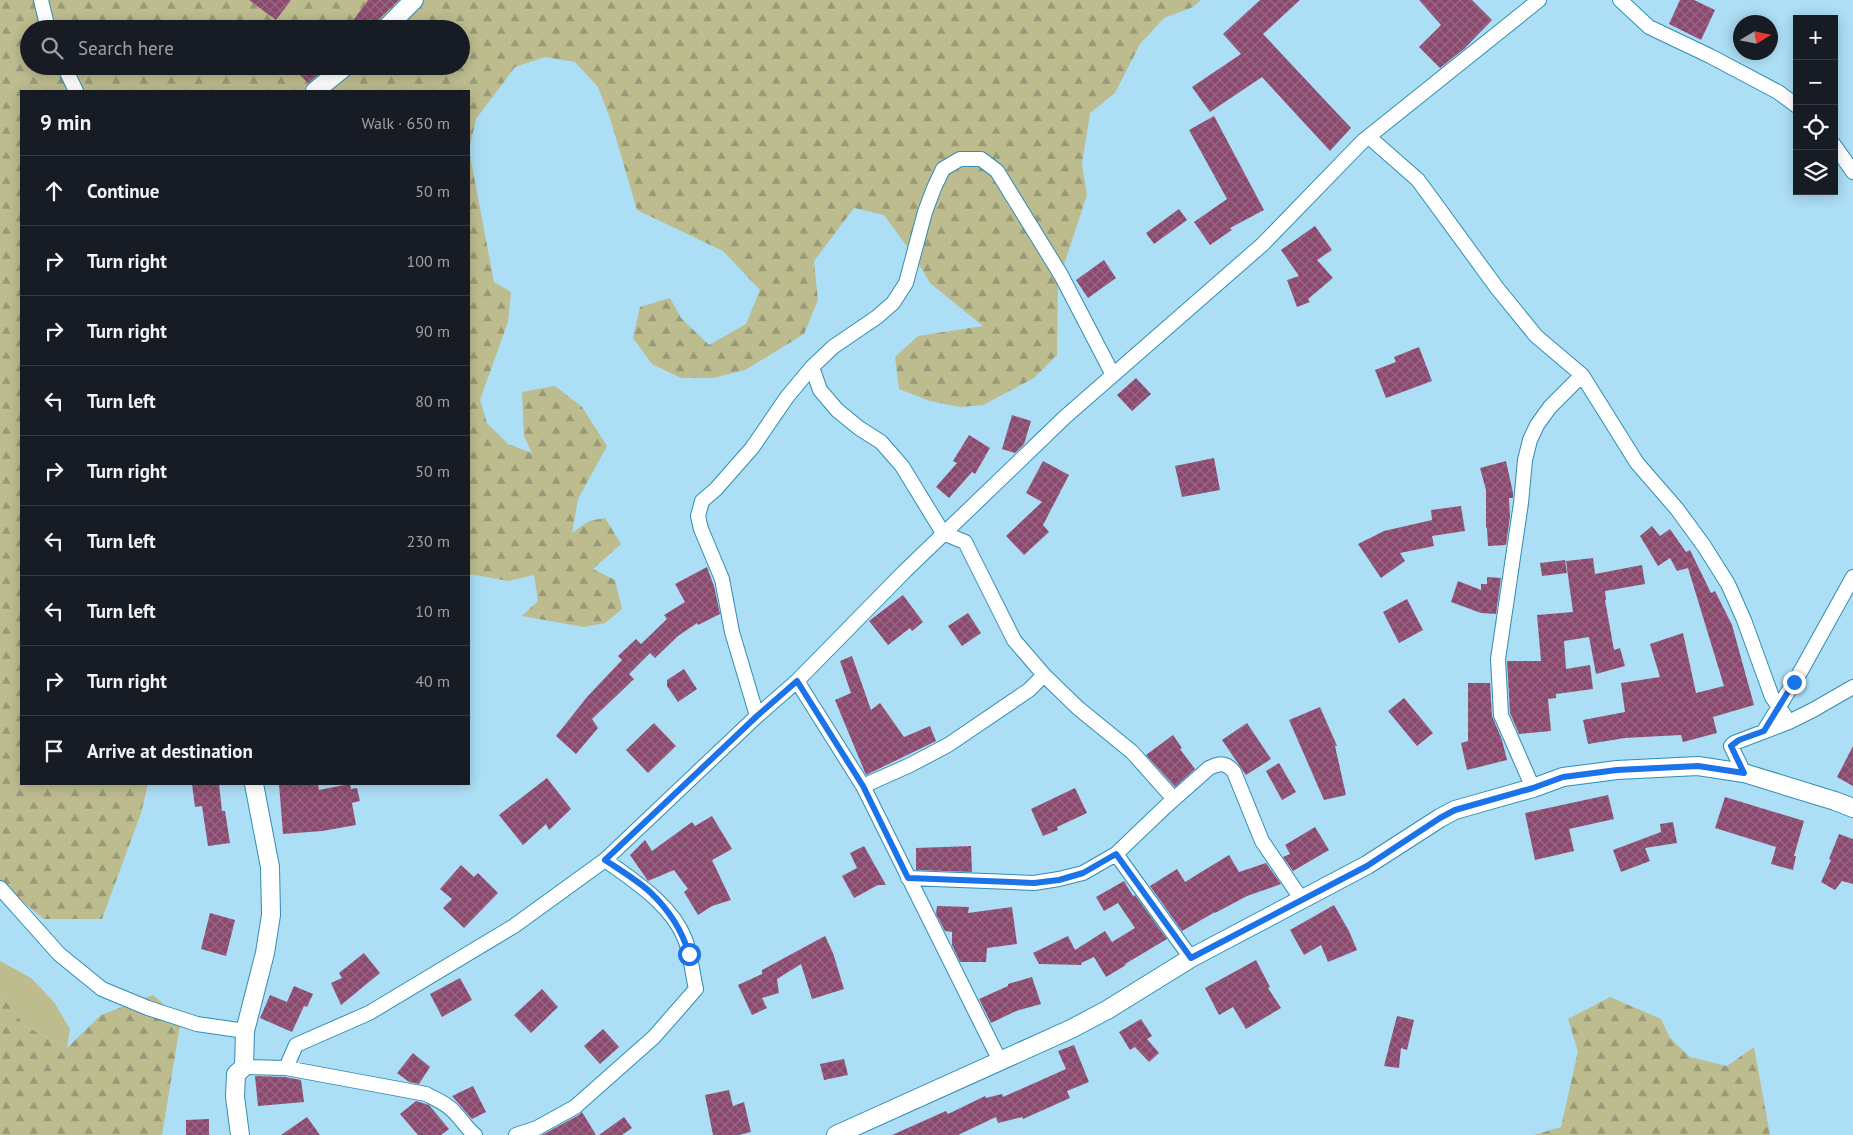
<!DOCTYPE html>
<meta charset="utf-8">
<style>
:root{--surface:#171b24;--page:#20242c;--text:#f1f3f6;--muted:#9ea1a6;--line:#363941}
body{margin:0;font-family:"PT Sans",sans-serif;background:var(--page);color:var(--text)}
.controls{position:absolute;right:15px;top:15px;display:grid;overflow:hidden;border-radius:0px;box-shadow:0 2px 12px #0003}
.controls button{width:45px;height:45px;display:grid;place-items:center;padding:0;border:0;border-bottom:1px solid var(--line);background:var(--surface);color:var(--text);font:25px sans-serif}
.compass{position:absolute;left:1733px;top:15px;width:45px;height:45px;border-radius:50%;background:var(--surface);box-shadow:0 2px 12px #0003;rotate:80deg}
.stop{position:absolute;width:15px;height:15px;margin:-11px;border:4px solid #1a73e8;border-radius:50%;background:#fff}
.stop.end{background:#1a73e8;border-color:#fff;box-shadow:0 1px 5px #0008}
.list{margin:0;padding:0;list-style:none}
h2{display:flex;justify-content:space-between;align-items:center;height:65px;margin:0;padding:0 20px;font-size:21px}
h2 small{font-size:16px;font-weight:400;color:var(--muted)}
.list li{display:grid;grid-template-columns:32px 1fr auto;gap:15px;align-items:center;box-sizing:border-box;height:70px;padding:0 20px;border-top:1px solid var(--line)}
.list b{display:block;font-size:19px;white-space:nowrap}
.list em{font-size:16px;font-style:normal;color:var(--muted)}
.icon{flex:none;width:28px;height:28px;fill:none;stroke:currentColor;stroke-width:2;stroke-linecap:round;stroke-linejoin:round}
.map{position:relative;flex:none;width:1853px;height:1135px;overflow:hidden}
.search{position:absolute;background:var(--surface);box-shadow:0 2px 12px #0003;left:20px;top:20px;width:450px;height:55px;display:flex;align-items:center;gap:12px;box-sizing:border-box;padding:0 18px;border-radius:28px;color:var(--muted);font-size:19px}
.panel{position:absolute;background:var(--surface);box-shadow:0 2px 12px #0003;left:20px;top:90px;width:450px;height:695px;border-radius:0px}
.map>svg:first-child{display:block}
.green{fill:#bdbc8f}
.forest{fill:url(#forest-firs);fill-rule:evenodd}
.building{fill:url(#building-cross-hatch)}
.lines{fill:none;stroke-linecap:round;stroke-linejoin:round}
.minor-casing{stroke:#2f8eb1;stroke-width:16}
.tertiary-casing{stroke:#2f8eb1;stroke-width:20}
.minor{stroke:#fff;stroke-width:14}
.tertiary{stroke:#fff;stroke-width:18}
.route{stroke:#1a73e8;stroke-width:6}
</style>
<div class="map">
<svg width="1853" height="1135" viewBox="0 0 1853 1135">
<defs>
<pattern id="forest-firs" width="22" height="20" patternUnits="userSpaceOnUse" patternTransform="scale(1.25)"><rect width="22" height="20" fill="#bdbc8f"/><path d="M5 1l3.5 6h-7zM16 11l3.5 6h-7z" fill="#989976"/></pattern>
<pattern id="building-cross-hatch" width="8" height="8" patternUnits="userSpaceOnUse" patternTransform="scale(1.25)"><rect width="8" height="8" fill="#8c496e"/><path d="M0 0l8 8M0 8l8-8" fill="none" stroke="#966784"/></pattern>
</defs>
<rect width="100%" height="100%" fill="#acdef5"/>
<!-- green -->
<path class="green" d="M0,961l31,17 23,24 16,27 -3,19 -42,-22 -25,-32z"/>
<!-- forest -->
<path class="forest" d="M0,0h1201l-8,7 -29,11 -24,26 -25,49 -25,20 -8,51 5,31 -29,88 -1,72 -23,23 -51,27 -23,2 -30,-6 -31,-12 -4,-32 23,-21 65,-10 -53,-43 -16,-27 -30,-41 -30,-7 -40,53 4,39 -14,34 -59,36 -32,8h-32l-29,-14 -19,-26 7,-31 30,-9 11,20 28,27 37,-21 14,-34 -37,-39 -86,-41 -27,-92 -12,-31 -23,-25 -30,-5 -30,10 -39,52 -7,31 25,132 17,10 -3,30 -28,78 7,23 21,21 24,9 -8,-17 -2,-44 33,-6 27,21 25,39 -29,53 -6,34 17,-12 16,-3 16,26 -28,25 22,11 7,29 -17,14 -21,4 -62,-11 16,-15 -4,-26 -25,6 -40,-7v-483h-448v693h127l-7,29 -39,106h-58l-44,-35zM29,29h432v37h-432z
M0,994l25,32 42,22 34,-33 52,-20 28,24 -19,116h-162z
M1610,997l51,22 9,19 20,19 37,9 27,-19 16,88h-236l27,-8 17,-76 -10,-32z"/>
<!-- building -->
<path class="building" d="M249,0h42l-15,20z
M368,0h31l-22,21 -2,8h-28z
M1260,0h40l-37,34 88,94 -21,23 -68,-74 -52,35 -18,-25 49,-33 -18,-20z
M1419,0h53l20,20 -28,29 -24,19 -21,-21 22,-22z
M1680,0h14l21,10 -14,30 -32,-16z
M291,66h38l-21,17z
M1214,116l50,94 -34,18 2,2 -22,15 -16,-23 33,-23 -38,-69z
M1179,209l8,11 -33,24 -8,-11z
M1315,226l17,24 -15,10 16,18 -25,21 2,3 -13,5 -10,-27 12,-4 -18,-26z
M1104,260l12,18 -28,20 -12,-18z
M1419,347l13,34 -46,17 -11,-28 21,-8 -2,-5z
M1136,378l15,16 -19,17 -15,-16z
M1012,415l19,6 -7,23 -9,9 -13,-4z
M969,435l21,13 -15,26 -3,-2 -23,26 -13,-11 21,-24 -4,-2z
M1214,458l6,32 -38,7 -7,-31z
M1043,461l26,14 -26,50 6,7 -25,23 -18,-19 36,-34 -16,-9z
M1506,461l7,32v5h-4l1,19 -4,28 -18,1 -1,-18h-1v-38l-6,-22z
M1461,506l4,25 -33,5 2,10 -34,7 5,8 -24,17 -23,-34 26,-13 48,-11 -1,-10z
M1652,526l8,10 10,-7 16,23 4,-2 21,43 4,-2 17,34 22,80 -41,12 4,16 -34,9 -2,-7 -56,3 -37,6 -5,-24 42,-8 -4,-29 39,-6 -10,-33 33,-11 13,60 28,-7 -36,-118 -11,3 -7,-13 -12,8 -18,-30z
M1593,558l2,16 47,-9 3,19 -40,7 1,9h-1l9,50 6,-2 5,18 -29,8 -7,-37 -25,4 2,28 24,-4 3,24 -37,5v4l-8,1 3,32 -32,3 -9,-21 -3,-52h34l-4,-46 36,-3 -7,-51z
M1565,560l2,13 -25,3 -2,-13z
M707,567l7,19 6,28 -22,11 -1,-2 -19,13 -23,22 -5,-5 -21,21 5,5 -42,40 6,9 -22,26 -20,-18 31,-39 35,-37 -4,-4 18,-17 5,5 26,-25 -3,-4 21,-13 -10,-18z
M1487,577l14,1 -5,36 -15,-1 -30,-11 7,-21 23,9v-6h6z
M903,595l20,27 -11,9 -2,-3 -22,17 -19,-24z
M1407,599l16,31 -24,13 -16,-31z
M968,613l13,20 -19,13 -14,-20z
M852,656l19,54 9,-7 24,34 26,-11 6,15 -70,34 -31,-75 16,-7 -11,-32z
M684,669l13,20 -19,13 -11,-16v-6z
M1468,683h22l2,33 10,24 5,20 -40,10 -6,-27 7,-2z
M1404,698l29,35 -16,13 -29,-35z
M1320,707l17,39h-2l11,49 -22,5 -35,-80z
M654,723l22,23 -28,27 -22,-23z
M1247,723l24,36 -25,16 -24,-35z
M1173,735l9,13 -2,1 15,20 -20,18 -29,-32z
M1853,746v40l-16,-9z
M1279,763l17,29 -14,8 -16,-29z
M547,778l24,31 -22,21 -3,-6 -23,21 -24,-30z
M192,784h27l3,27h3l5,32 -22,3 -6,-40 -7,1z
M279,784h39l1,6 31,-6 1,5 6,-1 3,13 -8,2 4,22 -34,6 -39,3z
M1075,788l12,25 -30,14 1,3 -15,6 -12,-27z
M1608,795l6,24 -45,10 5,22 -39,9 -10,-47z
M1725,797l79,24 -10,35h2l-3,14 -22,-6 5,-17 -61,-19z
M712,816l20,33 -20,11 19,40 -19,6 -14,9 -14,-23 4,-3 -14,-19 -26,11 -18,-26 15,-15 7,11 40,-29 3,4z
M1673,822l4,21 -32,5 5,13 -29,11 -8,-22 48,-18 -1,-8z
M1315,827l14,23 -36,21 -10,-14 7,-3 -5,-9z
M1839,834l14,5v45l-11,-3 -7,9 -14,-8 10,-22 -2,-1z
M864,846l22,39h-8l-24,13 -12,-22 15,-8 -7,-15z
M971,846l1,26 -56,-2v-22z
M1229,855l10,17 27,-9 15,21 -34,12 -32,17v-1l-33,19 -32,-45 27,-17 8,13z
M461,865l13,12 4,-4 20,20 -34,35 -21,-20 9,-9 -12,-10z
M1124,881l9,15 2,-1 32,44 -42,25 1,1 -20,12 -12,-20 -13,6 1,2 -43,-1 -6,-11 35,-17 7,14 30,-19 7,11 23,-14 -17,-25 -14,8 -8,-14z
M1334,905l15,26 8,19 -29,12 -7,-17 -17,10 -14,-25z
M937,906l32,1 -1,6 44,-6 5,37 -30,4 -1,14h-26l-8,-17v-13l-7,-1 -9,-17z
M210,913l25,7 -9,36 -25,-7z
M825,936l8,17 11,36 -32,10 -11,-35 -24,15 2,14 -17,5 5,10 -15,7 -14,-30 24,-11v-4z
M364,953l16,20 -39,32 -10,-22 11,-5 -3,-5z
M1256,960l14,27 -2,1 13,20 -35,21 -13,-22 -14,8 -14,-27z
M1032,977l9,27 -25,7 -25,12 -12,-24 29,-13v-2z
M460,978l12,22 -30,17 -12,-23z
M294,986l19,8 -6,13 -3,-1 -12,26 -32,-14 10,-23 17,7z
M542,989l16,18 -27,26 -17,-18z
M1397,1016l17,4 -7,30 -6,-2 -2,20 -15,-2z
M1141,1019l11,17 -5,3 12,14 -10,9 -14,-15 -5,3 -11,-18z
M603,1029l16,18 -19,17 -16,-18z
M1074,1045l15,37 -22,9 3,7 -47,21 -1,-2 -24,6 -2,-6 -38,18h-66l54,-24 2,3 37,-18 1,2 16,-4 1,3 63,-28 -8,-18z
M413,1053l17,14 -11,17 -10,-2 -12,-9z
M844,1059l4,16 -24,5 -4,-16z
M255,1076l30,1 16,3 3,22 -46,4z
M473,1086l13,26 -14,7 -20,-23z
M729,1090l4,16 11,-4 7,30 -12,3h-26l-8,-40z
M416,1101l13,4 20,24 -8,6h-23l-18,-21z
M582,1112l14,23h-54l37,-20z
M307,1117l13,18h-39z
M624,1117l8,11 -10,7h-23z
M209,1119v16h-23v-15z"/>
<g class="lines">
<!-- minor casing -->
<g class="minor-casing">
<path id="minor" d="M41,0l7,29
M1620,0l29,27 61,29 68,36 19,14
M64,66l12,25
M1369,137l49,43 79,108 39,48 46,39 55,88 40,46 27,37 24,38 16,36 28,77 17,25
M1834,145l19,27
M812,367l8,23 17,20 22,18 22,14 21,24 41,67 22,9 49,98 30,35 34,33 54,44 42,47
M797,681l66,105 137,275
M757,716l-25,-84 -10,-53 -21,-50 -3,-13 4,-15 14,-12 36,-41 35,-51 25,-30 21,-20 44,-30 16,-14 13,-20 19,-71 9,-24 9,-19 17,-10h21l16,12 64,104 52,100
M1764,731l38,-62 51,-92
M1744,773l-13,-27 3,-3 55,-21 24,-12 40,-23
M863,786l47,-21 38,-20 81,-55 15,-15
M1533,788l-32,-73 -3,-56 23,-156 4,-43 5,-20 7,-15 13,-18 32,-32
M1116,854l75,104
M908,878l126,5 25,-4 24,-6 33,-19 49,-47 44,-39c11,-5 17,-6 25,4l28,69 40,59
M0,888l59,66 43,35 46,19 49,16 48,7
M244,1067l42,1 10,-23 73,-32 145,-87 91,-66 152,-144 40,-35 108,-110 160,-154 198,-173 100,-103 176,-141
M286,1068l140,26c11,6 22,10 30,20 7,7 11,15 19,21
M516,1135l21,-7 38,-21 79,-70 42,-48c-4,-17 -5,-35 -11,-50 -14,-35 -51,-58 -80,-79"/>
</g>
<!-- tertiary casing -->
<g class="tertiary-casing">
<path id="tertiary" d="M385,29l29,-29
M315,91l31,-25
M240,1135l-5,-38 1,-23 8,-7 1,-36 20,-78 6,-38 -1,-48 -16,-83
M836,1135l235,-106 36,-19 84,-52 176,-93 73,-47 15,-8 78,-22 30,-11 54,-7 81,-4 46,7 91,28 18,7"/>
</g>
<!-- minor -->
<use href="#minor" class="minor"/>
<!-- tertiary -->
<use href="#tertiary" class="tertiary"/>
</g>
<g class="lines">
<!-- route -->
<path class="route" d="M689,954c-7,-24 -21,-45 -39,-62 -13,-12 -30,-22 -45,-32l152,-144 40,-35 66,105 45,92 126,5 25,-3 24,-7 33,-19 75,104 176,-92 73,-48 15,-8 78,-22 30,-11 54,-7 81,-4 46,7 -13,-27 8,-6 25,-9 30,-49"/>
</g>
</svg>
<div class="controls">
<button>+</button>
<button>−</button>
<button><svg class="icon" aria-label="locate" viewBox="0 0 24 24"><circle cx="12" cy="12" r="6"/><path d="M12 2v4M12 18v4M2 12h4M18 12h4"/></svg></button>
<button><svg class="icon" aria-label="layers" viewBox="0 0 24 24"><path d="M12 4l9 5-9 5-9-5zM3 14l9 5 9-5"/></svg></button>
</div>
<svg class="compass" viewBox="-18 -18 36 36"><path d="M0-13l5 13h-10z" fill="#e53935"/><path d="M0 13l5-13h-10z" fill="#9ea1a6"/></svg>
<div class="stop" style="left:689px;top:954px"></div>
<div class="stop end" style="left:1794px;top:682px"></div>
<div class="search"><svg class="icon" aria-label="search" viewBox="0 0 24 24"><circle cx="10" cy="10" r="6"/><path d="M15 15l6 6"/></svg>Search here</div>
<section class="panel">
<h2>9 min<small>Walk · 650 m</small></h2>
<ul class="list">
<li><svg class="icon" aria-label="ahead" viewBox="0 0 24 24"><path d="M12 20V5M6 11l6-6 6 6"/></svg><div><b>Continue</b></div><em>50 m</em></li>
<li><svg class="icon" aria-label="right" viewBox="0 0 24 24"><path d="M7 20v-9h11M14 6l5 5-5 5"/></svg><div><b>Turn right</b></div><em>100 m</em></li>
<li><svg class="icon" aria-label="right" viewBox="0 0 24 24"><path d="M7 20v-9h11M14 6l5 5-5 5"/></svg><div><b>Turn right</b></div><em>90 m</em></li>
<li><svg class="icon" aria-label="left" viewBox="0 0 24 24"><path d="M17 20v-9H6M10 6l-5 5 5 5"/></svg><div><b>Turn left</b></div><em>80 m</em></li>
<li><svg class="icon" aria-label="right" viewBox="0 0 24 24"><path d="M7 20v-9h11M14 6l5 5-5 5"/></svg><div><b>Turn right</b></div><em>50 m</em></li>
<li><svg class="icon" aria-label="left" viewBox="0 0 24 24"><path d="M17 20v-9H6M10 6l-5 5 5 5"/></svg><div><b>Turn left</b></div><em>230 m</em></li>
<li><svg class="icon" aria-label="left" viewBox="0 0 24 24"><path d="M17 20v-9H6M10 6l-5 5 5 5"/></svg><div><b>Turn left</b></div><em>10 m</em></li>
<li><svg class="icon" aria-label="right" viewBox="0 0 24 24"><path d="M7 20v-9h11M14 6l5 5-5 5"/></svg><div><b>Turn right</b></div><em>40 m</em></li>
<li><svg class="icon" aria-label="arrive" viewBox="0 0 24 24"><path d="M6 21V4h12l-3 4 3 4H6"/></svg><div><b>Arrive at destination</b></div></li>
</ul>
</section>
</div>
